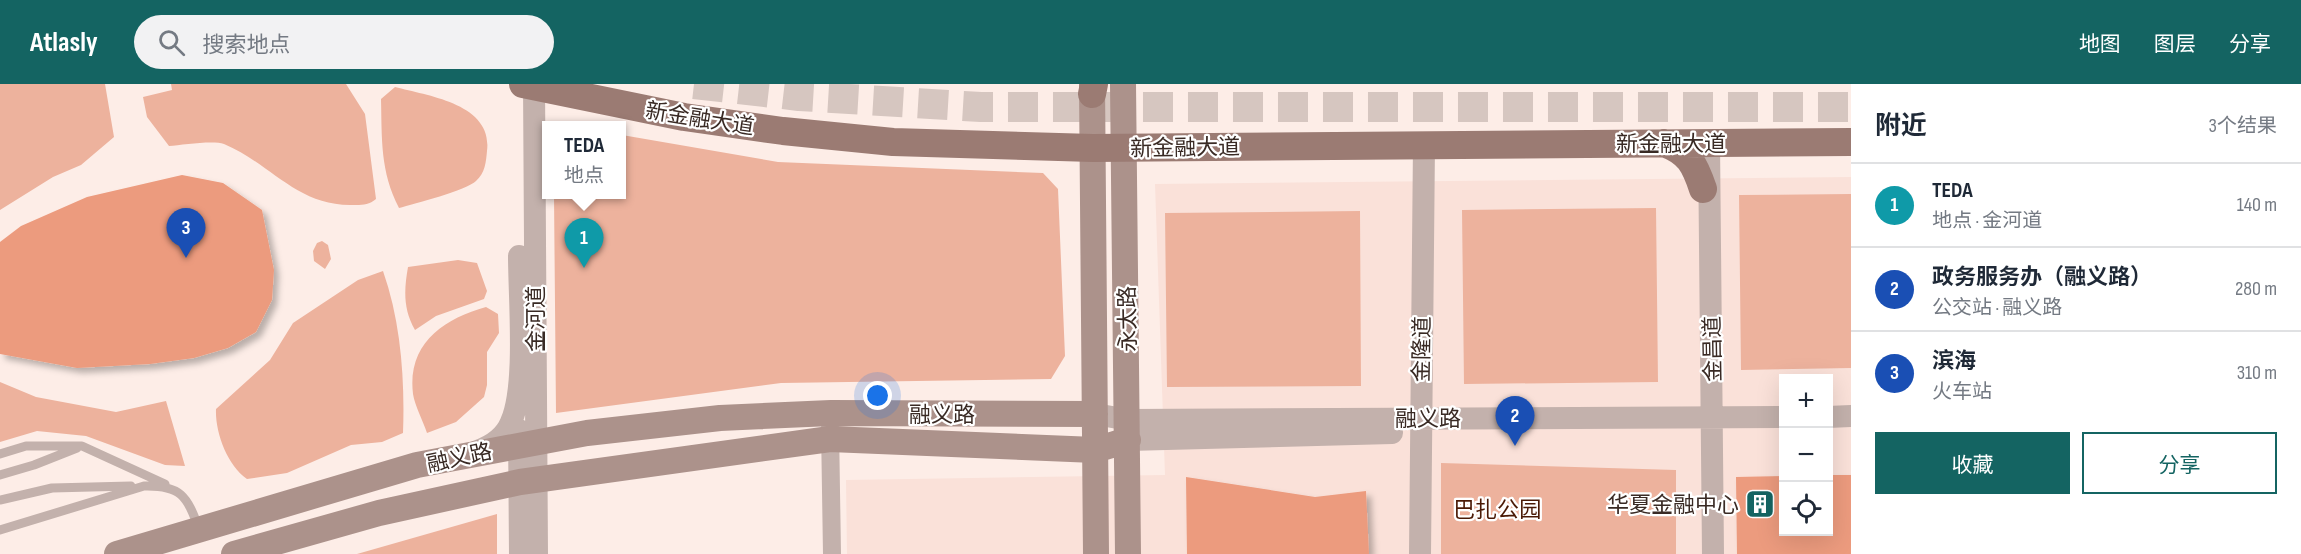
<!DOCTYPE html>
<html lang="zh">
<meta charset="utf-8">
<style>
:root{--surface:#fff;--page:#f2f2f3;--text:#1f2937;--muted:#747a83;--line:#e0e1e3;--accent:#146462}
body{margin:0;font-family:"Sofia Sans Condensed","Noto Sans SC",sans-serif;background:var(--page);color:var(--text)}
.controls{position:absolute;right:18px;bottom:18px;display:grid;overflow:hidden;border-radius:0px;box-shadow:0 6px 24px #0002}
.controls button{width:54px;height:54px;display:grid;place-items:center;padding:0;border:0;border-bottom:2px solid var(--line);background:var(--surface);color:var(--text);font:30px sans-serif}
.you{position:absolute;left:878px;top:312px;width:21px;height:21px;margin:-15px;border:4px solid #fff;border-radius:50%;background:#1a73e8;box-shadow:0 0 0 9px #1a73e833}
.badge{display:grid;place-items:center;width:39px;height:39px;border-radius:50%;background:var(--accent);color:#fff;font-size:20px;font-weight:700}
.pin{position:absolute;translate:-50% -50px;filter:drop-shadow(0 2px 3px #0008)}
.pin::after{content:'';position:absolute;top:32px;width:21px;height:18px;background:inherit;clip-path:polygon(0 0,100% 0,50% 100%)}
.popup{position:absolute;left:542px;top:37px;width:84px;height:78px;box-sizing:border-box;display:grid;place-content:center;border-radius:0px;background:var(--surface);filter:drop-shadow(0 2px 4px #0005);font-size:20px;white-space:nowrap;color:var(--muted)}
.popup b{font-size:22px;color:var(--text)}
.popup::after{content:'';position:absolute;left:50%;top:100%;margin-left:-12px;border:12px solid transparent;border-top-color:var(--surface)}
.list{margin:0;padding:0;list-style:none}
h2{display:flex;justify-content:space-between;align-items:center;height:78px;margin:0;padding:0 24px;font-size:26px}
h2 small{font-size:20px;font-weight:400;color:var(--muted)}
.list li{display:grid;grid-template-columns:39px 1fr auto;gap:18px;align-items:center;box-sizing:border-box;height:84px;padding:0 24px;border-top:2px solid var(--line)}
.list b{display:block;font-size:22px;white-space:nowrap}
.list p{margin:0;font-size:20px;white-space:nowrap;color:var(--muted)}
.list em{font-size:20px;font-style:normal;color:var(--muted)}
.actions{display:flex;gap:12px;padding:18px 24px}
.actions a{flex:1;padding:14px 0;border:2px solid var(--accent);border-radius:0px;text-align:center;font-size:21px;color:var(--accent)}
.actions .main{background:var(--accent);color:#fff}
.icon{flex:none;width:33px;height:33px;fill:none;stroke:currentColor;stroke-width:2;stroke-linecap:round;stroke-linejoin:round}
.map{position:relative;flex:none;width:1851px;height:470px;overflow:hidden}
header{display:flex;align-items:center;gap:36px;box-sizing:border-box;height:84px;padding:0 30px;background:var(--accent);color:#fff}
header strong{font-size:28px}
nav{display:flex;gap:33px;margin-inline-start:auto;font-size:21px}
.search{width:420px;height:54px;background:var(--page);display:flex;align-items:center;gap:15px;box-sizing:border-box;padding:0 21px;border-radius:33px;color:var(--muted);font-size:22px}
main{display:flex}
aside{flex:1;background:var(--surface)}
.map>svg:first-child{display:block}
.commercial{fill:#fae1d9;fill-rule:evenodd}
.green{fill:#edb29d}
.building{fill:#ec9b7e;filter:url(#shadow)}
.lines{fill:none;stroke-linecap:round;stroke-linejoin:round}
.trunk-tunnel{stroke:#d6c6c0;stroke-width:30;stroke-dasharray:30 15;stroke-linecap:butt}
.service{stroke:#c3b1ac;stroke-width:9}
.minor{stroke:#c3b1ac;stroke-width:18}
.tertiary{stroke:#c3b1ac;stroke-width:22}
.secondary{stroke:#ac928b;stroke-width:26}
.primary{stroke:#9b7b73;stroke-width:28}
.labels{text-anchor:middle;stroke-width:4.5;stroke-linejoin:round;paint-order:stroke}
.street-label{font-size:22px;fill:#392a24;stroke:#fff}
.poi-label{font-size:22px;fill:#392a24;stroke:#fff;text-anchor:end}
.park-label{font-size:22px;fill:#4a1905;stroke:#fff}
</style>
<header>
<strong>Atlasly</strong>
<div class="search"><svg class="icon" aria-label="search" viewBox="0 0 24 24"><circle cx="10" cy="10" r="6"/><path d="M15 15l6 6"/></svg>搜索地点</div>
<nav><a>地图</a><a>图层</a><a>分享</a></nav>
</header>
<main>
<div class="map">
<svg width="1851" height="470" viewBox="0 0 1851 470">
<defs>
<filter id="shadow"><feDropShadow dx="5" dy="5" stdDeviation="3" flood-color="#0004"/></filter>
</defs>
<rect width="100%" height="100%" fill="#fdede7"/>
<!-- commercial -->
<path class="commercial" d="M1851,93v377h-1004l-1,-74 319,-5 -10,-291zM1784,294h44v154h-44z"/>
<!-- green -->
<path class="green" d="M0,0h105l9,53 -33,28 -28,12 -53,33z
M171,0h175l19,30 11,85c-8,7 -16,6 -26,6 -54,0 -80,-42 -126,-61 -11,-4 -42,1 -55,2l-22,-29 -4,-20 29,-7z
M395,3c34,9 98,17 92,64 -1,11 -2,22 -11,30 -9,9 -62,23 -77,27 -19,-37 -17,-69 -18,-109z
M622,51l156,27 265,11 15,16 7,167 -14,23 -270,4 -225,30 -2,-218 68,-1z
M1851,110v174l-110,2 -2,-175z
M1656,124l2,174 -194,2 -2,-174z
M1360,127l1,175 -194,1 -2,-174z
M322,157l6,4 3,14 -6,10 -11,-8 -1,-10 4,-8z
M458,176l19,3 10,28 -3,8 -48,17 -21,14c-12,-21 -11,-40 -7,-63z
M383,187c18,51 22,109 20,162l-21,9 -31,3 -64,28 -40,6c-20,-14 -32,-47 -31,-70l54,-49 23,-37 65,-43z
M486,223l12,7 1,19 -12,19v33l-3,12 -28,25 -29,11c-4,-12 -12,-27 -14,-39 -6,-50 30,-75 73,-87z
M0,298l36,15 80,15 50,-11 19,65 -20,-1 -79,-29 -49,-5 -37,11z
M1441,379l235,7v84h-235z
M497,430v40h-140z"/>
<!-- building -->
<path class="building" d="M182,91l41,8 39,27 12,60 -2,30 -16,32 -28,16 -34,10 -44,6 -73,4 -77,-14v-112l21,-16 66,-29z
M1828,391h23v79h-114l-1,-77 48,-1v55h44z
M1186,393l129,20 51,-6 3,63h-182z"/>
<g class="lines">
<!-- trunk-tunnel -->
<path class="trunk-tunnel" d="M694,0l105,12 182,11h870"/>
<!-- service -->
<path class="service" d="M0,370l26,-8h56l83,38
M0,391l34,-10 43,-17
M0,416l52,-12 79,-2
M0,446l144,-44c37,-1 43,10 55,43"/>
<!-- minor -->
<path class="minor" d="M830,343l2,127"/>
<!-- tertiary -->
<path class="tertiary" d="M534,0l3,470
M1709,59l4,411
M1095,330l34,6 655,-3
M1828,333l23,-1
M519,346l1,124
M1128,356l264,-7
M477,367c14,-5 28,-14 34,-29 16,-36 8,-123 8,-166
M1420,470l4,-410"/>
<!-- secondary -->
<path class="secondary" d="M1092,0l4,470
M1123,0l5,470
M117,470l300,-89 170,-32 133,-15 111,-5 264,1
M234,470l145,-41 141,-31 310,-43 265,11 33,-10"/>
<!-- primary -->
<path class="primary" d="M523,0l161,33 99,14 110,11 200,6 758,-6
M1092,10l2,-10
M1664,59c25,9 31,22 39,46"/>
</g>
<!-- icons -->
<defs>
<g id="building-square" transform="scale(1.5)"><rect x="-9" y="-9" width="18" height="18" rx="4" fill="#146462" stroke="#fff"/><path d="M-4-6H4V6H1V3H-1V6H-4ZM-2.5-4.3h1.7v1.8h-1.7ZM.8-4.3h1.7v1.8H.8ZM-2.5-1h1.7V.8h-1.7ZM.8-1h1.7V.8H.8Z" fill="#fff"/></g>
</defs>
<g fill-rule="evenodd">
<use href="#building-square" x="1760" y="420"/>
</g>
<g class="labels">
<!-- street labels -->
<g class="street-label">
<text transform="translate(700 34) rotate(9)" y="8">新金融大道</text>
<text x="1671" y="67">新金融大道</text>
<text transform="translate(1185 63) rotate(-1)" y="8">新金融大道</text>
<text transform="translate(535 235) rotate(-90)" y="8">金河道</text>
<text transform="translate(1127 235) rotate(-91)" y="8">永太路</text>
<text transform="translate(1421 265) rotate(-89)" y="8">金隆道</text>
<text transform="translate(1712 265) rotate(-91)" y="8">金昌道</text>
<text x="942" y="338">融义路</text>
<text x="1428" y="342">融义路</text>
<text transform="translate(459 373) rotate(-12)" y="8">融义路</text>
</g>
<!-- poi labels -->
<g class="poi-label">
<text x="1739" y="428">华夏金融中心</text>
</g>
<!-- park labels -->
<g class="park-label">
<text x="1497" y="433">巴扎公园</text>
</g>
</g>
</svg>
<div class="controls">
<button>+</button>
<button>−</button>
<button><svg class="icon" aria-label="locate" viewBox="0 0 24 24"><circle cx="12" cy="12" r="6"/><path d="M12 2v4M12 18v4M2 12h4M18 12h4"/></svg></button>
</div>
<div class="you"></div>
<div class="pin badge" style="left:584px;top:184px;background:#0f9aa8">1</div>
<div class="popup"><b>TEDA</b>地点</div>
<div class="pin badge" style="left:1515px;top:362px;background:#1a4fb4">2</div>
<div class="pin badge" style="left:186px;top:174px;background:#1a4fb4">3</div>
</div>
<aside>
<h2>附近<small>3个结果</small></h2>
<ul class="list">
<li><span class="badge" style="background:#0f9aa8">1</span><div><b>TEDA</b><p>地点 · 金河道</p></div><em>140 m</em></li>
<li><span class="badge" style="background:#1a4fb4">2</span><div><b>政务服务办（融义路）</b><p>公交站 · 融义路</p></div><em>280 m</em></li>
<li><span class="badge" style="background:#1a4fb4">3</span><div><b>滨海</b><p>火车站</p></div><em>310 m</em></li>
</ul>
<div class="actions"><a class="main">收藏</a><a>分享</a></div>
</aside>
</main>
